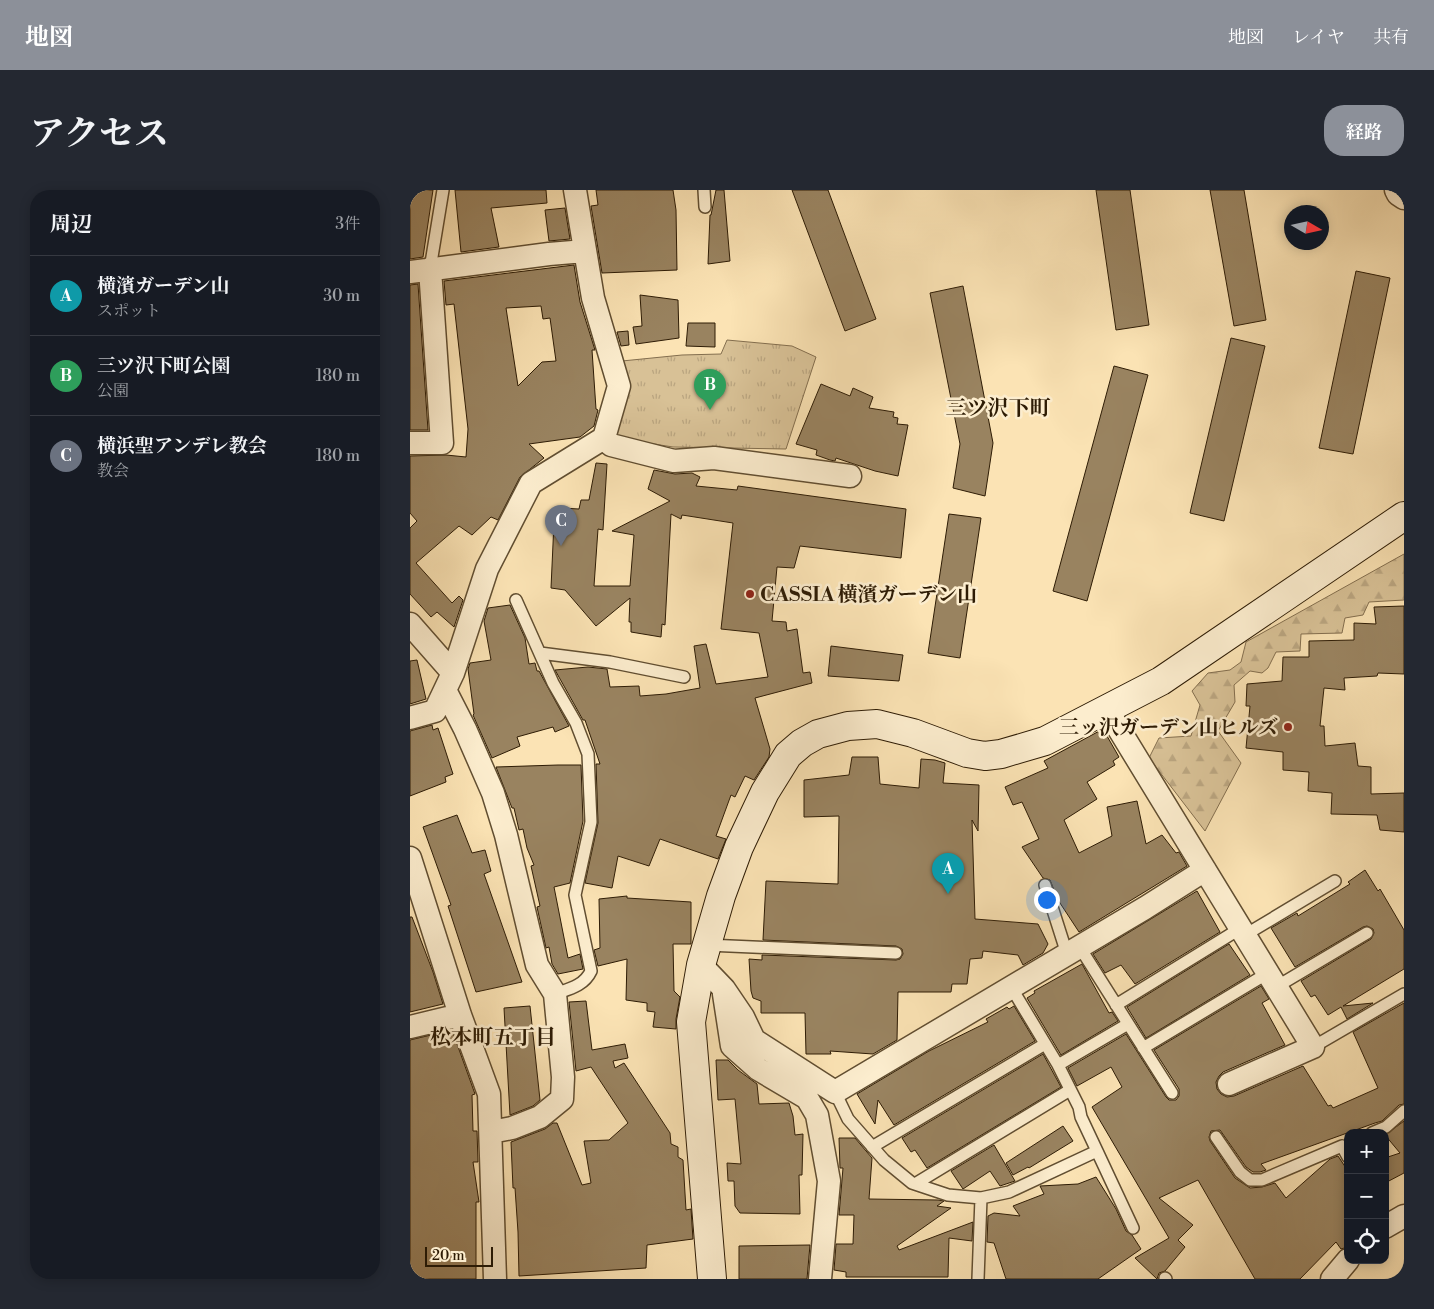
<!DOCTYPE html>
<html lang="ja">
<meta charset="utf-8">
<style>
:root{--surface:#171b24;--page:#242831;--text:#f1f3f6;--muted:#9ea1a6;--line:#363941;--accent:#8c9099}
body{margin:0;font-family:"Libre Bodoni","Noto Serif JP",serif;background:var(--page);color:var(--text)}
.controls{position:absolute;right:15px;bottom:15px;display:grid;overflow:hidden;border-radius:10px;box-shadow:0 2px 12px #0003}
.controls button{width:45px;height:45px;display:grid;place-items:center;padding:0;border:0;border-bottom:1px solid var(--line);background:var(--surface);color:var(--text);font:25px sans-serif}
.compass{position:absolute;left:874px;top:15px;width:45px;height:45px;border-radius:50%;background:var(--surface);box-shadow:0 2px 12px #0003;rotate:99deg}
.scale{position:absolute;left:15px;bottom:12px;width:68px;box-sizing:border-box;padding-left:5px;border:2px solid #2e1c05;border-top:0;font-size:14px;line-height:18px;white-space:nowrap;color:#2e1c05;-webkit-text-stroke:4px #fcedce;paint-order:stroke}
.you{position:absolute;left:636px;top:709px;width:18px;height:18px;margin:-12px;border:4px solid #fff;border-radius:50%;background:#1a73e8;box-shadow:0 0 0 8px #1a73e833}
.badge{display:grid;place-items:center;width:32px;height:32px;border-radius:50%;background:var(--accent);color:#fff;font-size:16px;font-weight:700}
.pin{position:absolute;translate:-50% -41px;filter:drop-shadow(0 1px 2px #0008)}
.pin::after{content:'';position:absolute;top:26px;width:18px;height:15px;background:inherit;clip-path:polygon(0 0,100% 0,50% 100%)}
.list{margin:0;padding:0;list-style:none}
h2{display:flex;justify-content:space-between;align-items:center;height:65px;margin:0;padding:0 20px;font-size:21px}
h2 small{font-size:16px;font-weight:400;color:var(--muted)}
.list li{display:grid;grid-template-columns:32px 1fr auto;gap:15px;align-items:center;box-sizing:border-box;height:80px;padding:0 20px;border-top:1px solid var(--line)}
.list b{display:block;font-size:19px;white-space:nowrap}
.list p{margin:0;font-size:16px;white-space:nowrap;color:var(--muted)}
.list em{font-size:16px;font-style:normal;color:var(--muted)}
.icon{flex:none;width:28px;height:28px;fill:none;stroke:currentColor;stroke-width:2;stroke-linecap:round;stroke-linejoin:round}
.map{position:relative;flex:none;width:994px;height:1089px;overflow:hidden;border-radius:20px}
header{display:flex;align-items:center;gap:30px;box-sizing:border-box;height:70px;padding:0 25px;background:var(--accent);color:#fff}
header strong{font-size:24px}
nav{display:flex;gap:28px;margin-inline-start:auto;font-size:18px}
.intro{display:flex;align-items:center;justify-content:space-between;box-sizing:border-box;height:120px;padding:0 30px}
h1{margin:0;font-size:35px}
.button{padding:12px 22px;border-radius:20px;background:var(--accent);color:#fff;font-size:18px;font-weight:700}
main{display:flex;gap:30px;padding:0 30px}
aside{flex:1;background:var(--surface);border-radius:20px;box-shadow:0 2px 12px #0003}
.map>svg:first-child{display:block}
.grass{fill:url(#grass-tufts);stroke:#836e4e}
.forest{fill:url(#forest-firs);stroke:#836e4e}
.building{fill:#998360;stroke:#2e1c05;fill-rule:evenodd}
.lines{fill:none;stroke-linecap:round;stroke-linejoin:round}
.lane-casing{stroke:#614e31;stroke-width:14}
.street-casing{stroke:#614e31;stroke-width:25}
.secondary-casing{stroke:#2e1c05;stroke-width:30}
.lane{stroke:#fcedce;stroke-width:11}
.street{stroke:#fcedce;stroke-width:22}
.secondary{stroke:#fcedce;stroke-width:28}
.poi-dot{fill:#8f2418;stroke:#fcedce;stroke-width:2}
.labels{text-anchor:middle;stroke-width:5;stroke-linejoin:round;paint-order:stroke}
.poi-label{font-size:20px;font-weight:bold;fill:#2e1c05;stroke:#fcedce;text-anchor:start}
.neighbourhood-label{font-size:21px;font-weight:bold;fill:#2e1c05;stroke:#fcedce}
</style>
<header>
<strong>地図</strong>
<nav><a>地図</a><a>レイヤ</a><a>共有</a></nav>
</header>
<div class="intro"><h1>アクセス</h1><a class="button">経路</a></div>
<main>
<aside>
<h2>周辺<small>3件</small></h2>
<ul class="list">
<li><span class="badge" style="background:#0f9aa8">A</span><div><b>横濱ガーデン山</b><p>スポット</p></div><em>30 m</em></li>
<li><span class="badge" style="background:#2e9e5b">B</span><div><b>三ツ沢下町公園</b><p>公園</p></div><em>180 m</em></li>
<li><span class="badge" style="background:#6b7280">C</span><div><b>横浜聖アンデレ教会</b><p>教会</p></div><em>180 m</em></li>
</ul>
</aside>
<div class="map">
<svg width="994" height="1089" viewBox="0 0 994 1089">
<defs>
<pattern id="grass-tufts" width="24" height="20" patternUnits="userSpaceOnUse" patternTransform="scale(1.25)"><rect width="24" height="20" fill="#d8c196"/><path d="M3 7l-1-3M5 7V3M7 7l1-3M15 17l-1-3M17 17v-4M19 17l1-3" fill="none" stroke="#baa580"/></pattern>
<pattern id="forest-firs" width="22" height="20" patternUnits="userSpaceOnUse" patternTransform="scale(1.25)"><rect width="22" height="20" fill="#d8c196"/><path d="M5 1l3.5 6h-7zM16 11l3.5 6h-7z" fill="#baa580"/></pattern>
</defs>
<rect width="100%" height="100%" fill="#fbe3b4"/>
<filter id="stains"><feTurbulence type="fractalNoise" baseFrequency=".004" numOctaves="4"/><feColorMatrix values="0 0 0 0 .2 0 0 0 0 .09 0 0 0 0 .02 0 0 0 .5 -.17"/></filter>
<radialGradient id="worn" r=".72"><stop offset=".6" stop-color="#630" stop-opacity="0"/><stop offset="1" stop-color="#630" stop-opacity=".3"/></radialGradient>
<!-- grass -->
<path class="grass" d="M317,150l65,6 24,11 -30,92 -113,-2 -57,-9 6,-77 60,-6 39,-1z"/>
<!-- forest -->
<path class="forest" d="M994,364v46l-35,2 -6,13 -18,3 -3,15 -41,1 -1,17 -24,1 -8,16 -6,5 -12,-2 -16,14 1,17 -17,29 23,32 -36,68 -56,-73 10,-20 32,-2 9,-31 -8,-14 16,-18 22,-3 11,-8 5,-20z"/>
<!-- building -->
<path class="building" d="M0,0h23l-10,67 -13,2z
M45,0h91l1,13 -56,5 8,39 -38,5z
M186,0h77l3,20 1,60 -75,3 -11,-67 7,-1z
M306,0h8l6,71 -22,3 2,-49h1z
M382,0h36l48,129 -31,12z
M686,0h34l19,135 -33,5z
M800,0h34l22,130 -32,6z
M155,18l5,31 -21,2 -4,-31z
M164,75l6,37 15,48h-3l4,59 2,1 -4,16 -14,11 -51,7 15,14 -24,19 -22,43 -7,-3 -19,18 -13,-9 -43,37 36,40 7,-7 4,4 -9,27 -17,-15 -6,5 -21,-23v-66l7,-7 -7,-8v-57l36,-1 20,2 2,-28 -14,-125 -8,1 -2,-24zM131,116l2,13 7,-1 6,43 -14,1 -24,24 -12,-78z
M946,81l34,7 -37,176 -34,-6z
M8,94l10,146h-18v-145z
M553,96l30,157 -8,53 -32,-8 7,-44 -30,-151z
M230,105l38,5 1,38 -43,6 -3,-17 9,-1z
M278,133h27v24l-29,-1z
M218,141l1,14 -8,1 -4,-14z
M821,148l34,8 -41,175 -34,-8z
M704,176l34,9 -61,226 -34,-10z
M411,194l29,12 3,-8 20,9 -4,11 25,4 -1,5 5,1 -1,6 11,1 -10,51 -23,-5 -39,-13 -1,3 -5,-1 -14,-5 1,-5 -21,-6z
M186,273l11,1 -4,66 -5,-1 -4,57h36l4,-51 -22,-4 58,-30 -22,-12 6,-19 21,4 17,-1 8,4 -4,9 41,4 1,-4 168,23 -5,49 -101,-12 -6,22 -17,-1 -5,54 14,1 1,9 10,-2 6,44 7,-1 2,11 -57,15 15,51 -1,8 -15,23 -9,-4 -10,21 -4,-2 -15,41 10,3 -8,20 -58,-20 -11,27 -31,-10 -6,32 -27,-5 13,-60 -2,-59h4l-15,-44h-2l-28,-50 33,-3 19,2 3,18 29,-1 1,10 26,-2 34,-6 -6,-42 12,-2 10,40 52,-7 -9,-44 -38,-4 12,-106 -51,-8 -1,4 -10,-5 -6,111 -3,-1 -1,13 -30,-5v-10h-2l1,-24 -34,28 -31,-36 -14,-2 3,-66h4l3,-14 18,1 2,-9h8z
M539,324l32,4 -21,140 -32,-5z
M100,415l15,33 4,26 6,-1 2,8h2l30,55 -14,6 -2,-5 -36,10 3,9 -28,12 -19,-43 1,-1 -6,-45 2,-6 21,-3 -7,-39 4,-13z
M994,416v68l-26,-1 -1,3 -33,2 1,12 -21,-2 -4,38h4l1,20 30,-3 3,23 13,1v27l33,-1v39l-24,-2 -3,-15 -46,-1 1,-21 -24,-2 1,-19 -26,-2v-18l-37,-4 4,-42h-4l1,-22 35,-3 1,-24h26v-16l45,-1v-17l22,1 -2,-17z
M421,456l72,9 -4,26 -71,-5z
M7,470l9,39 -16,5v-43z
M22,535l1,5 5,-2 15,46 -8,3 1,5 -36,14v-65z
M693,539l16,28 -6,4 2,4 -28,17 10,17 -33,21 15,33 33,-17 -5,-29 30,-6 9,43 16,-9 14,18 3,-1 8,14 -108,66 -21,-32 -8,-20 -7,-2 -21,-31 17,-8 -17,-37 -9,3 -8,-18 43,-19 -4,-7z
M442,567h26l2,27 39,4 2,-29 14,1 10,3 -2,20 36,2 -1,46 -6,-11 3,99 63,5 10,20 -5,9 -20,12 -5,-10 -35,-4 -1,7 -12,1 -3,25h-15l-1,8h-53l-1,48 -24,14 -43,-3 1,3h-25l-1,-41h-44v-12l-8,-3 -2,-7 -2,-32 13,1v-5l134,5 4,-1 3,-5 -1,-5 -6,-3 -133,-6 3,-59 72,3 1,-68 -35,1v-37l45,-5z
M148,575h23l2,56 -13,62 -16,4 14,71 12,-4 3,15 -25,5 -6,-10 -3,-17 -3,1 -9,-41 3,-1 -9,-40 3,-1 -7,-17 -4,-19 -4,1 -5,-22h-2l-16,-41z
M47,625l15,38 13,-3 6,21 -7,3 38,108 -46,10 -28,-86 3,-1 -28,-78z
M955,680l13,21 2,-2 24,41v39l-61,37 30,-3 -26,16 -6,-12 -13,8 -13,-20 -4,2 -10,-16 70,-42 3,-6 -1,-4 -6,-3 -4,1 -68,40 -24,-39 26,-15 1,3 52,-32 -2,-2z
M787,701l23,41 -85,52 -14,-19 -16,8 -12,-19z
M217,706v2l64,4v42h-18l1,47 6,6 -4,22v10l-23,-2 2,-15 -8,-1v-8l-21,-3 1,-41 -29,7 -4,-16 6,-2 -1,-49z
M0,727h2l21,55 10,32 -33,8z
M819,754l21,31 -104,63 -19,-31z
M672,774l27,49 3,-1 6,9 -57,34 -34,-57 8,-5 -1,-2z
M851,796l8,13 -7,4 23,42 -62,27 -4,4 -3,6 1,7 4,5 6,3 7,-1 69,-30 25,40 3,-1 2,3 45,-20 -25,-56 51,-29v101l-5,1 -17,16 -7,2 -114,41 5,6 -6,2h-7l-7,-5 -26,-37 -9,1 -2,6 1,4 25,37 15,10 12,-1 13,-4 11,15 44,-39 8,-3 10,15v76l-7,2 -5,-7 -36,37h-45l-57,-99 -39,18 34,27 -15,15 7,7 -20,24 -6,2 -2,6 -22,-21 34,-20 -77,-131 30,-20 -11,-20 -34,19 -9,-18 58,-34 40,63 3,3h7l3,-4v-7l-25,-39z
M176,811l6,49 33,-6 3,14 -15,3 2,7 9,-5 46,70 1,11 7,3v10l5,3 3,50 5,-1 2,30 -46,6 -1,23 -127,8 -1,-44 -3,-44h-2l-2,-46 34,-13 8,-6h4l25,62 9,-2 -7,-42 25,-1 19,-17 -37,-56 -15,4 -7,-69z
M120,816l10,94 -7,6 -23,9 -6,-107z
M604,816l21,35 -141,84 -16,-25 -3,24 -18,-30 72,-43 59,-29 -2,-3 21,-12 2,2z
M42,840l23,64 -3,1 1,36h4l1,31h-5l6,40h-3v77h-66v-239z
M633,864l18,33 -134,81 -12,-18 -4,2 -9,-14z
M306,870h12l10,10 19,14 2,20 30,-1 4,13 2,19 8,-1 -1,41h-3l1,39 -60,-1 -5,-7 -1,-25h-6l-1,-18 14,1 -6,-65 -17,1z
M994,931v52l-19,10v-25l15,-5 -15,-18z
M653,936l10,15 -44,27 -1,-1 -15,8 -7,-12z
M429,948h16l17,20 -3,41 69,1 6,1 -7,5 14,2 -54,38 2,4 74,-28 -1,19 -23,-3 -1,39h-102v-5l-12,-2 2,-26h17l1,-29h-15l4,-47h-3z
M584,955l21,36 -15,5 -10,-15 -27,18 -12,-18z
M686,987l20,32 10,22 6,4 9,14 -43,30h-92l-12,-36 -7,-1 1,-26 6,-3 26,3 -7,-10 31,-12 -4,-8 38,-2z
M400,1055l-3,34h-68v-33z"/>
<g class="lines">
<!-- lane casing -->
<g class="lane-casing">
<path id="lane" d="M294,0l1,17
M20,79l13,-79
M106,410l37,83 23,40 12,31 3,68 -16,73 16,76c-7,15 -22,18 -36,23
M130,463l70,9 74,15
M635,695l22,69
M835,745l90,-54
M297,755l189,8
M669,756l93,147
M866,797l91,-54
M706,815l125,-77
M903,857l91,-53
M733,858l125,-75
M648,875l70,-41
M425,902l13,27 36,41 28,23 36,12 33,3 28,-6 88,-41 -16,-34 -2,-10 -21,-42 -47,-78
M962,943l14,-6 18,-16
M806,947l24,35 10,8h12l80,-34 6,11
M462,957l173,-103
M687,961l36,77
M505,994l155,-94
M755,1088l1,1
M568,1089l3,-81"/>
</g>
<!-- street casing -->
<g class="street-casing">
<path id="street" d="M986,0l2,4 6,4
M0,82l139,-18 36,-3
M194,248l7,7 63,16 40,-3 136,18
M0,253h32l-12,-174
M0,434l43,49
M35,500l20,39 28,64 13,42 31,130 18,29 8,83 -1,22 -22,18 -28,11 -21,4
M696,518l207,339 -84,37
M0,528l25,-7 18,-38 34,-104 44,-86 73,-45 15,-52 -26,-88 -18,-108
M0,668l50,157 29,79 6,185
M291,775l23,24 19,28 11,23 81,52 310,-184 60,-38
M314,804l8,52 26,23 49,29 10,17 12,66 -9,98
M0,837l50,-12
M975,1037l19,-11
M922,1089l16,-19"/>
</g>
<!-- secondary casing -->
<g class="secondary-casing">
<path id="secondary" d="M302,1089l-21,-257 10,-57 20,-69 18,-49 26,-55 23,-37 14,-12 16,-9 30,-8 29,-2 36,9 54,20 18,3 16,-2 44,-13 116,-60 243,-165"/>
</g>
<!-- lane -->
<use href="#lane" class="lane"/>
<!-- street -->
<use href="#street" class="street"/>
<!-- secondary -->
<use href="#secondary" class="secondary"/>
</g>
<!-- markers -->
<g class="poi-dot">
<circle cx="340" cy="404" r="5"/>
<circle cx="878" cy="537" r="5"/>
</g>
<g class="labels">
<!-- poi labels -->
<g class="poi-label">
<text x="350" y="411">CASSIA 横濱ガーデン山</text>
<text x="868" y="544" text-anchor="end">三ッ沢ガーデン山ヒルズ</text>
</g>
<!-- neighbourhood labels -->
<g class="neighbourhood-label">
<text x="588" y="225">三ツ沢下町</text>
<text x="83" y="854">松本町五丁目</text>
</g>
</g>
<rect width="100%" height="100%" filter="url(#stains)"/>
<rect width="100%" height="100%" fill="url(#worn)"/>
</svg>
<div class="controls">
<button>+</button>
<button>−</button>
<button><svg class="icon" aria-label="locate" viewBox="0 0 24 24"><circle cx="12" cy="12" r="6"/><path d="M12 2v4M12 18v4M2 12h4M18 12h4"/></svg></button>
</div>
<svg class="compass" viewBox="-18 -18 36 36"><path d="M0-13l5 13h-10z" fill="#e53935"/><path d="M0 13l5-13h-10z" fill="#9ea1a6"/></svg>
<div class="scale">20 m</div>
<div class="you"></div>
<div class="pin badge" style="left:538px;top:704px;background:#0f9aa8">A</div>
<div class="pin badge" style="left:300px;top:220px;background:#2e9e5b">B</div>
<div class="pin badge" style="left:151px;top:356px;background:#6b7280">C</div>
</div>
</main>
